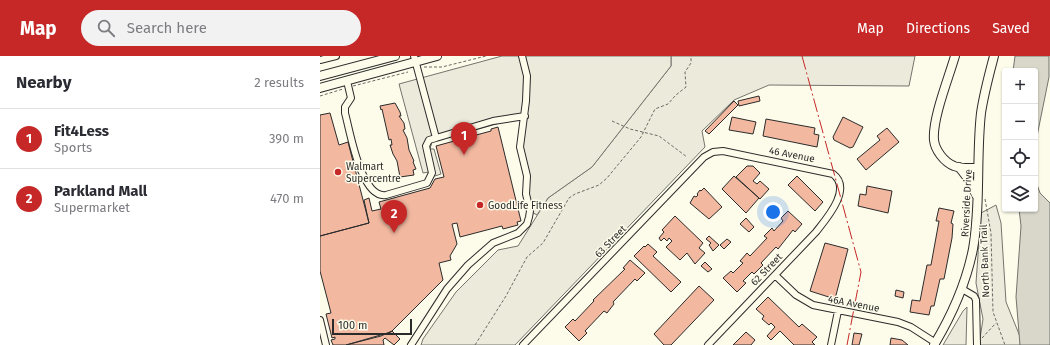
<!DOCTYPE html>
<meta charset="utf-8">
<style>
:root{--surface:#fff;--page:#f2f2f3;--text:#2b2b33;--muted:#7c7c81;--line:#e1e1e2;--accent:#c62828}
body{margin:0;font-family:"Fira Sans",sans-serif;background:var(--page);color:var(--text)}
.controls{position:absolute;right:12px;top:12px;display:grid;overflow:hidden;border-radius:4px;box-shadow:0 1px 3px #0004}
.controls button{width:36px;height:36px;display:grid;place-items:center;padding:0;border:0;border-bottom:1px solid var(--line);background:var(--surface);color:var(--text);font:20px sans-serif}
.scale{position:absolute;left:12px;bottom:10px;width:80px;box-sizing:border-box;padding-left:4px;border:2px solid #2b2b2b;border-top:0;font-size:11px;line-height:14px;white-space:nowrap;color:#2b2b2b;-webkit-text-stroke:3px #fdfbea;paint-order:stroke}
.you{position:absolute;left:453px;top:156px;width:14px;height:14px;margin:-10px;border:3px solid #fff;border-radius:50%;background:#1a73e8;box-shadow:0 0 0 6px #1a73e833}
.badge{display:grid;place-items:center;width:26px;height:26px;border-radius:50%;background:var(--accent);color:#fff;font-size:13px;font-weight:700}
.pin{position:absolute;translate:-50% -33px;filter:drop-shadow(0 1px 2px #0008)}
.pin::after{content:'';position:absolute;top:21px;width:14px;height:12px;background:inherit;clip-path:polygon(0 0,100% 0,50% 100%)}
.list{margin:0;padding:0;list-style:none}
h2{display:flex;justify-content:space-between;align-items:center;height:52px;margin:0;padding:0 16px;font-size:17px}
h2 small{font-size:13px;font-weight:400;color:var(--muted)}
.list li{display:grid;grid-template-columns:26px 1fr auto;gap:12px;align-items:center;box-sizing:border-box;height:60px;padding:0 16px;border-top:1px solid var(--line)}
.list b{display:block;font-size:15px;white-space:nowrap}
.list p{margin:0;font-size:13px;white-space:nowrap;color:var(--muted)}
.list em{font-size:13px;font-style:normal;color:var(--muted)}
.icon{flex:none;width:22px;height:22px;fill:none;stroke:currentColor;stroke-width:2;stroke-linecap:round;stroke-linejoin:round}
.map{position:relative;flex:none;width:730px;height:289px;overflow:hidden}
header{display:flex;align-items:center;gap:24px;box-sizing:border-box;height:56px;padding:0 20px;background:var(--accent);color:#fff}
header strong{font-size:19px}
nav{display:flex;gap:22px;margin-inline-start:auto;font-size:14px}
.search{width:280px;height:36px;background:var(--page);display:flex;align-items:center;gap:10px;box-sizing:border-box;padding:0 14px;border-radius:22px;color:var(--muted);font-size:15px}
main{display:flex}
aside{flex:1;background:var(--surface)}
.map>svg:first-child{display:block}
.green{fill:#ecebdb;stroke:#74746e}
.parking{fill:#eceadb;stroke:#74746e}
.water{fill:#d8d7c9;stroke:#74746e}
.building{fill:#f2b8a0;stroke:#2b2b2b}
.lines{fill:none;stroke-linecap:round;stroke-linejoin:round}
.minor-casing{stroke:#2b2b2b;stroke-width:8}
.major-casing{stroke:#2b2b2b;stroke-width:10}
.path{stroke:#6a6964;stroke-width:1;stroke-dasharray:3 2;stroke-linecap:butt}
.minor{stroke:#fdfbea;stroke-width:6}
.major{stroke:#fdfbea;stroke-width:8}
.power{stroke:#c62828;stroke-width:1;stroke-dasharray:14 3 2 3;stroke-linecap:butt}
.poi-dot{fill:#c62828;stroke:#fdfbea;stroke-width:1.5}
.labels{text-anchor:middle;stroke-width:3;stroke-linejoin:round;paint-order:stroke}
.street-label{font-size:10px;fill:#2b2b2b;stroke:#fdfbea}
.poi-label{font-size:10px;fill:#2b2b2b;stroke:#fdfbea;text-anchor:start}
</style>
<header>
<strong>Map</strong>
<div class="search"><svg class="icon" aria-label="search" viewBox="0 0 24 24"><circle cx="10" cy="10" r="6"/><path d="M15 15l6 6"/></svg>Search here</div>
<nav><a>Map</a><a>Directions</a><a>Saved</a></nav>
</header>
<main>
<aside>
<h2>Nearby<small>2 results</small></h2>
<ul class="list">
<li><span class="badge">1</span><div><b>Fit4Less</b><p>Sports</p></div><em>390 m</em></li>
<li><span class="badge">2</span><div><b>Parkland Mall</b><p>Supermarket</p></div><em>470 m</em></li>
</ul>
</aside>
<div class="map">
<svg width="730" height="289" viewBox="0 0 730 289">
<rect width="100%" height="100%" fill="#fdfbea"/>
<!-- green -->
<path class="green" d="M351,0h244l-6,30 -140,-1 -35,15 -32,31 3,16 -190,198h-94l2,-6 33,-47 42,-42 20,-4 30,-48 44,-31 79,-101z
M676,149l5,18 5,79 15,37 -1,6h-41l4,-26 -7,-36 5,-70z
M647,251l-1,38h-23l20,-34z"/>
<!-- parking -->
<path class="parking" d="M182,0h169v10l-79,101 -44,31 -11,17 -7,-4 -5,-41 -5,-23 5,-31 -93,26 -2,7h4l7,25 -6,2 -6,-4 -6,1 -24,-89z"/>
<!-- water -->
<path class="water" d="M695,0h34v21l-14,69v-75h-22z
M715,123l5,14 10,10v142h-30l-4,-48 5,-71 -2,-17h16z"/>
<!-- building -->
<path class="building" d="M439,40l1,5 -21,5 -1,-5z
M414,45l4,4 -29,29 -4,-3z
M75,47l5,9 1,4h-2l5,7 1,6 -2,1 4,8 2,12 5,11 -1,1 3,7 -3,1 1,5 -14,2 -3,-16 -4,-7 -3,-9h2l-1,-6 -2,1 -7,-31 -1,1 -1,-4z
M10,57l9,32 9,-3 21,81 -49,13v-121z
M412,61l24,5 -3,12 -24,-4z
M523,61l20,10 -10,20 -3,1 -16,-8 -1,-3z
M446,63l49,9 -1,6 5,1 -2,12 -54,-11z
M178,71l23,94 -4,1 1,3 -15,4 -1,-3 -42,11 -3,-14 -5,1 5,20 -7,12 1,4 -12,3 4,17 -52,52 -45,13h-13l-2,-5 4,-1v-2l-3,1 -6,-24 5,-1 -11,-42v-35l49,-13 -5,-23 5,-2 3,13 9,-2 -2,-7 51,-14 5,-9 9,-2 -8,-31 55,-15v-2z
M567,72l12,14 -33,28 -9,-11 23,-19 -3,-4z
M427,110h6l7,7 -7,8 4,3 3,-3 9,8 -9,10 -24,-22z
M414,120l25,22 -13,15 -24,-24z
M477,120l26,26 -8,9 -27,-26z
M547,130l25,5 -4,22 -30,-7 2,-12 6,1z
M384,132l18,19 -13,12 -19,-16 4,-7 2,1 2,-2 -1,-1 3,-4 1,1z
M619,152l15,3 -3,12 2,1 -1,14 -8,41h-4l-6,27h-3l-2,9 -19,-3 2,-12 8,1 7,-36h4l8,-44h-3z
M468,155l14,13 -7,8 -2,-2 -15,19 -2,-2 -15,16 2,2 -9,9 -2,-2 -9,9 3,2 -9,9 -14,-14 8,-7 2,2 10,-10 -3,-2 7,-8 3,3 17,-18 -3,-2 8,-8 2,3 9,-10 -2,-3z
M355,160l28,27 -4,5 6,5 -10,11 -8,-11 -7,7 -14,-13 6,-6 -3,-3 -2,3 -3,-3 -3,3 -2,-3 5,-6 -2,-2z
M426,162l8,9 -5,5 -9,-8z
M389,180l10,9 -6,6 -4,-6 2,-2 -5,-4z
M407,183l4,3 -7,7 -4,-4z
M505,187l23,6 -13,50 -25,-8z
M328,188l9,8 -4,4 28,26 -10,10 -37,-36 10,-10 1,1z
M310,204l15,13 -8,8 -2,-2 -22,23 1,2 -7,9 -3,-2 -19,20 2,2 -8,8 -14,-14 8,-8 2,2 19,-20 -1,-1 32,-31 -2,-1z
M385,206l7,7 -4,3 -7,-6z
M379,230l15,14 -43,45h-7l-10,-11z
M576,234l8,2 -1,6 -8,-2z
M448,241l31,30 3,-3 15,13 -5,5 3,3h-21l-14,-14 -9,9 -4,-4 8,-9 -4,-4 -2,2 -7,-6 2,-3 -8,-7z
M72,275l8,8 -6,6 -9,-7 -2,2 1,5h-38l35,-9z
M426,276l9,8 -4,5h-18z
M534,277l8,1 -3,11h-7z
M571,282l11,2 6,5h-18z"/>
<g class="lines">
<!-- minor casing -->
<g class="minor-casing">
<path id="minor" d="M94,0l22,82 57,-17 32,-5
M0,4l16,-4
M27,25l4,17 -6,9v6c5,18 16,86 41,82l41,-12 5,-10 -6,-27 3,-6 7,-2
M455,219l21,20 17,10 85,17 13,5 25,16
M642,233l12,7 2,4 1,45
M0,264l6,25
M91,289l36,-56 21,-24 25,-22 25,-10 9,-9 2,-7 1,-6 -4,-17 1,-18 -7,-29 6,-46 1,-25 -5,-20
M203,289l181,-188 9,-5 10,-1 110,23c20,15 -7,45 -17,58l-108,113
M511,289l7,-34"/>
</g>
<!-- major casing -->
<g class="major-casing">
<path id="major" d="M635,0c-6,21 -23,63 -21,84 1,10 10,22 20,26 7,3 16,2 24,2
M0,20l75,-20
M0,32l117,-32
M639,111l10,13 7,15
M614,289c18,-30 32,-61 39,-96 8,-45 3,-91 8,-136 3,-20 8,-38 13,-57"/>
</g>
<!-- path -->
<path class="path" d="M104,11h18l44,-11
M33,30l55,-14
M0,40l23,-7
M292,65l18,8 29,7 28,21
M665,143l6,34 2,79 12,33
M662,282l14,-15
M155,289l31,-49 21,-39 16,-14 26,-45 6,-4 24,-9 8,-7 34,-41 14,-28 13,-5 8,-9 10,-8 -1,-15 6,-9v-7"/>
<!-- minor -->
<use href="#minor" class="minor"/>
<!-- major -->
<use href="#major" class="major"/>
<!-- power -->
<path class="power" d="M482,0l59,216 -14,73"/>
</g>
<!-- markers -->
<g class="poi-dot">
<circle cx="18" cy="116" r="4"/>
<circle cx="160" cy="149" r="4"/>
</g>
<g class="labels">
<!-- street labels -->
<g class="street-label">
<text transform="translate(472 98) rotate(11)" y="4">46 Avenue</text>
<text transform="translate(646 147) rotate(-87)" y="4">Riverside Drive</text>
<text transform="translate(290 185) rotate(-46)" y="4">63 Street</text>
<text transform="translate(664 205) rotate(-92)" y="4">North Bank Trail</text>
<text transform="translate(446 213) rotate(-46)" y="4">62 Street</text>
<text transform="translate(534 247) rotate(11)" y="4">46A Avenue</text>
</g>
<!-- poi labels -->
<g class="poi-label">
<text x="26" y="114">Walmart<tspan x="26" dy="12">Supercentre</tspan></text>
<text x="168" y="153">GoodLife Fitness</text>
</g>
</g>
</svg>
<div class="controls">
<button>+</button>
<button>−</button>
<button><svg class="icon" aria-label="locate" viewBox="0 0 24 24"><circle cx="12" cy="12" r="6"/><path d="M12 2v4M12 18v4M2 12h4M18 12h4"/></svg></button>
<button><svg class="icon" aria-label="layers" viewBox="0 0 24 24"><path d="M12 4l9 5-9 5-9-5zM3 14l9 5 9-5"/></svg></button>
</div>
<div class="scale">100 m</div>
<div class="you"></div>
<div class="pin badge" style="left:144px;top:99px">1</div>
<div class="pin badge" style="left:74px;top:177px">2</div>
</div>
</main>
